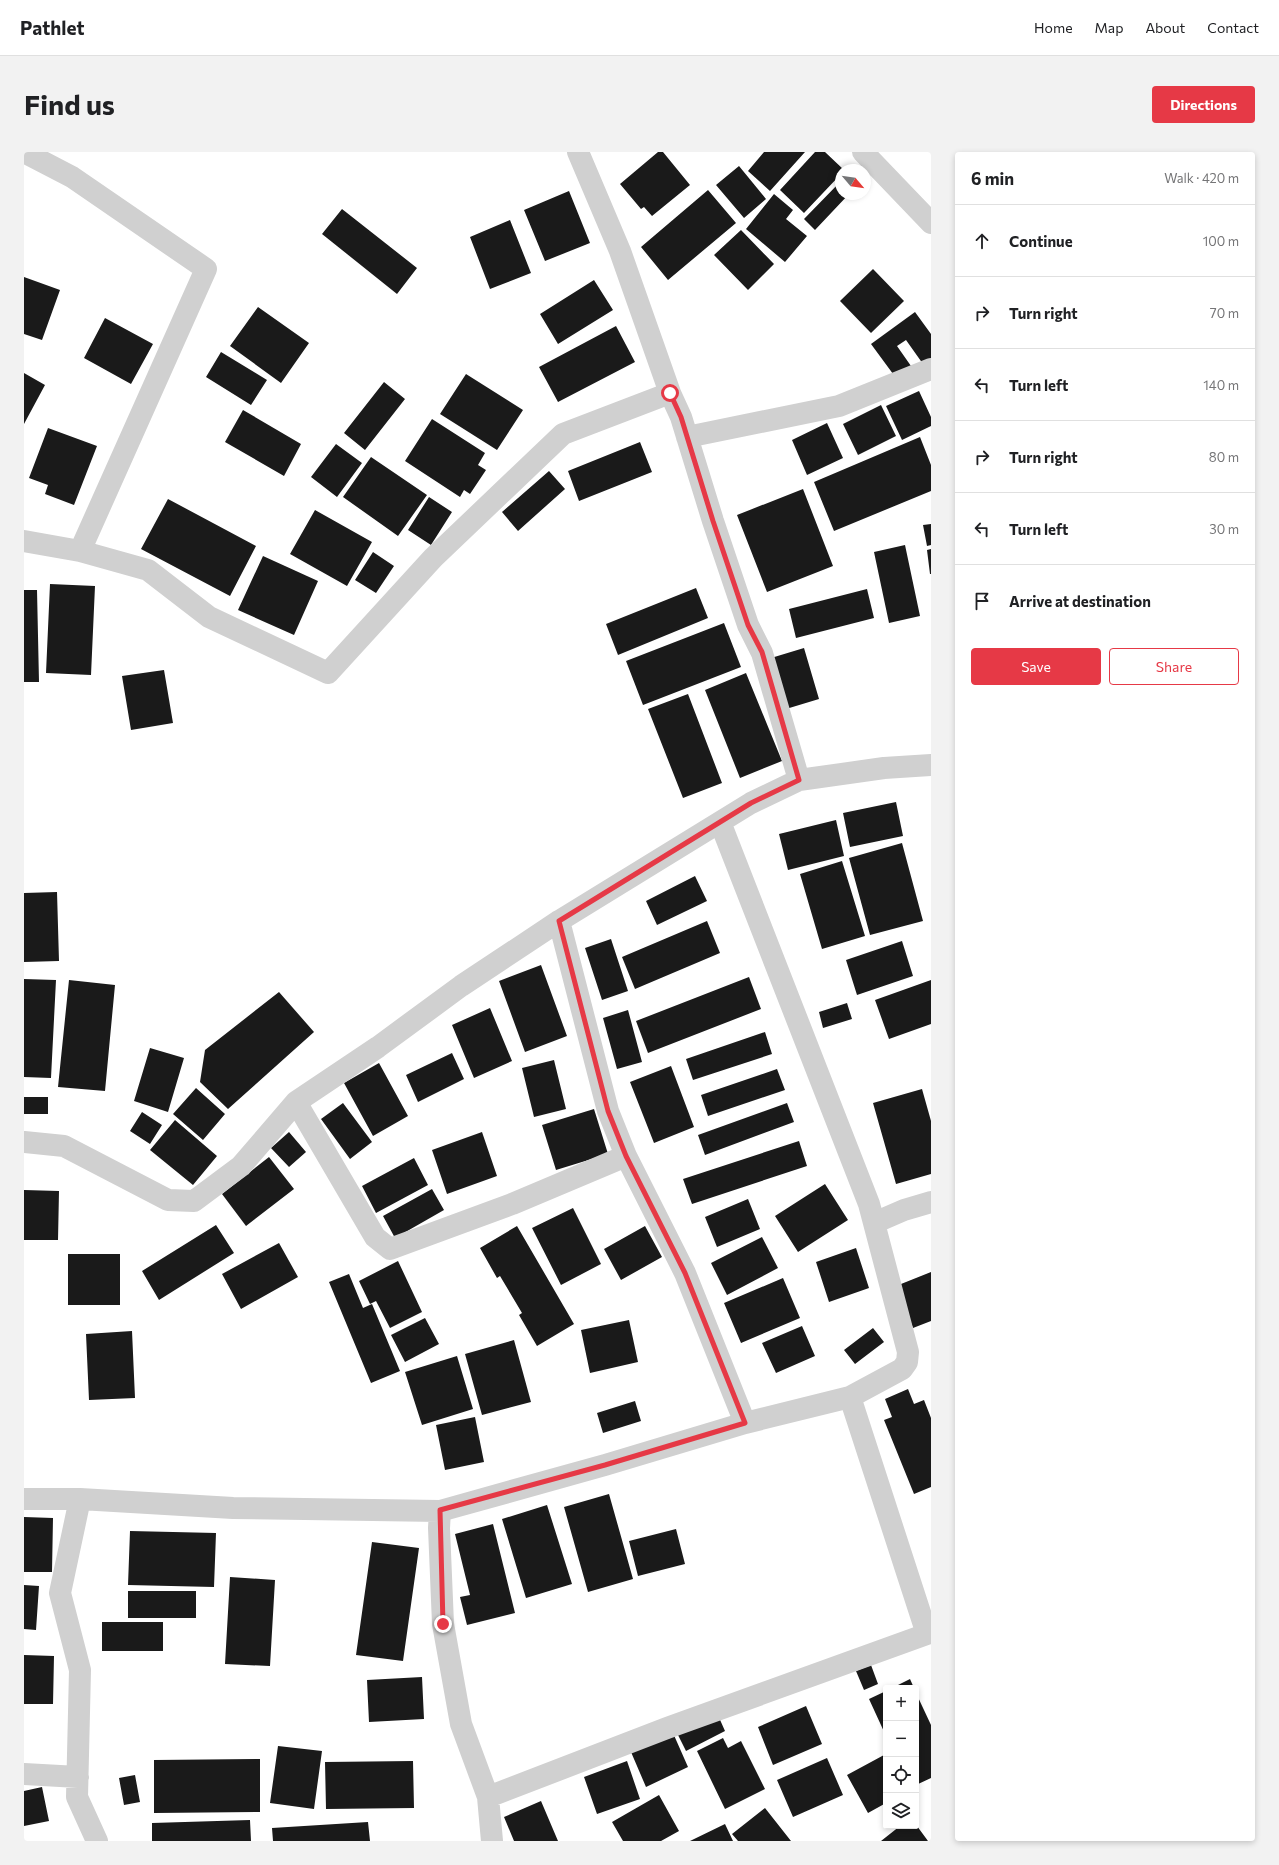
<!DOCTYPE html>
<meta charset="utf-8">
<style>
:root{--surface:#fff;--page:#f2f2f2;--text:#202124;--muted:#757577;--line:#e0e0e0;--accent:#e63946}
body{margin:0;font-family:Commissioner,sans-serif;background:var(--page);color:var(--text)}
.controls{position:absolute;right:12px;bottom:12px;display:grid;overflow:hidden;border-radius:4px;box-shadow:0 2px 6px #0003}
.controls button{width:36px;height:36px;display:grid;place-items:center;padding:0;border:0;border-bottom:1px solid var(--line);background:var(--surface);color:var(--text);font:20px sans-serif}
.compass{position:absolute;left:811px;top:12px;width:36px;height:36px;border-radius:50%;background:var(--surface);box-shadow:0 2px 6px #0003;rotate:119deg}
.stop{position:absolute;width:12px;height:12px;margin:-9px;border:3px solid #e63946;border-radius:50%;background:#fff}
.stop.end{background:#e63946;border-color:#fff;box-shadow:0 1px 4px #0008}
.list{margin:0;padding:0;list-style:none}
h2{display:flex;justify-content:space-between;align-items:center;height:52px;margin:0;padding:0 16px;font-size:17px}
h2 small{font-size:13px;font-weight:400;color:var(--muted)}
.list li{display:grid;grid-template-columns:26px 1fr auto;gap:12px;align-items:center;box-sizing:border-box;height:72px;padding:0 16px;border-top:1px solid var(--line)}
.list b{display:block;font-size:15px;white-space:nowrap}
.list em{font-size:13px;font-style:normal;color:var(--muted)}
.actions{display:flex;gap:8px;padding:12px 16px}
.actions a{flex:1;padding:9px 0;border:1px solid var(--accent);border-radius:4px;text-align:center;font-size:14px;color:var(--accent)}
.actions .main{background:var(--accent);color:#fff}
.icon{flex:none;width:22px;height:22px;fill:none;stroke:currentColor;stroke-width:2;stroke-linecap:round;stroke-linejoin:round}
.map{position:relative;flex:none;width:907px;height:1689px;overflow:hidden;border-radius:4px}
header{display:flex;align-items:center;gap:24px;box-sizing:border-box;height:56px;padding:0 20px;background:var(--surface);border-bottom:1px solid var(--line)}
header strong{font-size:19px}
nav{display:flex;gap:22px;margin-inline-start:auto;font-size:14px}
.intro{display:flex;align-items:center;justify-content:space-between;box-sizing:border-box;height:96px;padding:0 24px}
h1{margin:0;font-size:28px}
.button{padding:10px 18px;border-radius:4px;background:var(--accent);color:#fff;font-size:14px;font-weight:700}
main{display:flex;gap:24px;padding:0 24px}
aside{flex:1;background:var(--surface);border-radius:4px;box-shadow:0 2px 6px #0003}
.map>svg:first-child{display:block}
.building{fill:#1a1a1a}
.lines{fill:none;stroke-linecap:round;stroke-linejoin:round}
.minor{stroke:#d0d0d0;stroke-width:22}
.route{stroke:#e63946;stroke-width:5}
</style>
<header>
<strong>Pathlet</strong>
<nav><a>Home</a><a>Map</a><a>About</a><a>Contact</a></nav>
</header>
<div class="intro"><h1>Find us</h1><a class="button">Directions</a></div>
<main>
<div class="map">
<svg width="907" height="1689" viewBox="0 0 907 1689">
<rect width="100%" height="100%" fill="#fff"/>
<!-- building -->
<path class="building" d="M634,0h5l27,33 -38,31 -8,-9 -3,2 -21,-25z
M740,0h41l-35,39 -22,-20z
M791,0h10l19,18h-3v4l-37,39 -24,-23z
M715,14l27,33 -22,19 -28,-33z
M817,29v13h8l-34,36 -11,-11z
M684,38l28,33 -68,57 -27,-33z
M545,39l21,52 -45,18 -21,-51z
M750,42l19,16 -7,9 21,17 -22,26 -39,-33z
M318,57l75,59 -20,26 -75,-60z
M486,68l21,53 -41,16 -20,-52z
M717,78l33,34 -26,26 -34,-35z
M849,117l31,32 -33,32 -31,-32z
M0,125l36,13 -18,50 -18,-6z
M570,128l19,30 -55,34 -18,-30z
M234,155l51,36 -28,40 -51,-37z
M891,160l16,22v24l-8,6 -17,-24 -9,6 14,20 -15,12 -25,-34z
M81,166l48,26 -22,40 -47,-26z
M592,174l19,36 -77,40 -19,-35z
M197,200l46,28 -16,25 -45,-28z
M0,221l21,12 -21,39z
M442,222l57,36 -26,40 -57,-36z
M360,230l21,17 -40,51 -21,-17z
M895,239l12,26v9l-29,14 -16,-34z
M857,253l15,31 -38,19 -15,-31z
M219,258l58,34 -17,32 -59,-34z
M408,267l53,34 -7,12 8,5 -16,24 -6,-4 -4,7 -55,-36z
M803,271l16,35 -36,17 -15,-35z
M24,276l49,18 -23,59 -29,-11 3,-9 -19,-7z
M896,285l11,28v26l-97,40 -20,-49z
M616,290l12,30 -73,29 -11,-30z
M312,292l26,19 -25,34 -26,-20z
M347,305l56,38 -29,41 -55,-39z
M525,319l16,18 -47,42 -16,-19z
M779,337l30,77 -66,26 -30,-77z
M405,345l23,15 -21,33 -23,-15z
M144,347l88,47 -26,50 -89,-47z
M291,358l57,32 -25,44 -57,-32z
M907,372v21l-4,1 -4,-21z
M881,393l15,71 -31,7 -15,-71z
M907,397v25h-1l-3,-24z
M349,400l21,14 -18,27 -21,-13z
M239,404l55,25 -24,54 -56,-25z
M26,432l45,2 -4,89 -45,-2z
M672,436l12,30 -90,37 -12,-31z
M843,437l7,29 -78,20 -7,-29z
M0,438h13l2,92h-15z
M700,471l17,44 -98,38 -17,-44z
M780,496l15,51 -33,10 -15,-51z
M140,518l9,53 -42,7 -9,-54z
M722,521l36,88 -42,17 -35,-88z
M664,542l34,89 -39,15 -35,-89z
M872,650l7,34 -53,11 -7,-34z
M812,668l8,36 -56,14 -9,-36z
M878,691l21,78 -53,14 -21,-77z
M818,709l23,75 -43,13 -22,-75z
M671,724l12,25 -50,24 -11,-24z
M33,740l2,69 -35,1v-69z
M683,769l13,32 -85,36 -13,-32z
M587,787l17,52 -26,9 -17,-52z
M878,789l11,35 -56,19 -11,-35z
M517,813l26,71 -42,16 -26,-71z
M725,825l12,32 -113,44 -12,-32z
M0,827l32,1 -5,98 -27,-1z
M45,828l46,5 -10,106 -47,-4z
M907,828v44l-42,15 -14,-39z
M255,840l35,40 -86,77 -28,-27 5,-32z
M823,851l5,16 -29,9 -4,-16z
M466,856l22,53 -38,17 -22,-53z
M604,858l14,52 -25,7 -14,-51z
M741,880l7,22 -79,26 -7,-21z
M126,896l34,10 -16,54 -34,-11z
M428,901l12,26 -46,23 -12,-27z
M530,908l12,49 -32,8 -12,-49z
M355,911l29,53 -35,20 -29,-53z
M647,914l23,61 -40,16 -24,-61z
M753,917l8,21 -77,26 -7,-21z
M172,936l29,26 -22,26 -30,-26z
M898,937l9,32v53l-35,10 -23,-81z
M0,945h24v17h-24z
M319,951l29,39 -22,17 -29,-40z
M763,951l7,19 -89,33 -7,-20z
M570,957l14,45 -52,16 -14,-45z
M118,960l20,13 -12,19 -20,-13z
M151,968l42,36 -24,29 -43,-35z
M265,980l17,20 -17,15 -18,-19z
M458,980l15,44 -50,18 -15,-44z
M775,989l8,25 -115,38 -9,-25z
M245,1005l25,32 -48,37 -24,-32z
M390,1006l14,27 -52,28 -14,-27z
M801,1032l23,36 -50,32 -23,-36z
M408,1037l12,21 -49,28 -12,-22z
M0,1038l35,1 -1,49h-34z
M724,1047l12,30 -43,18 -12,-30z
M549,1056l28,56 -40,21 -29,-57z
M192,1073l18,28 -75,47 -17,-29z
M493,1074l57,98 -37,22 -18,-31 3,-2 -22,-37 -3,2 -17,-30z
M621,1074l17,31 -41,23 -17,-31z
M738,1085l16,31 -51,27 -16,-32z
M255,1091l19,34 -57,32 -19,-35z
M832,1096l13,40 -40,14 -13,-40z
M44,1102h52v51h-52z
M374,1109l24,51 -32,16 -14,-27 -6,3 -11,-23z
M907,1120v49l-18,7 -17,-42z
M325,1122l14,34 9,-4 28,67 -29,12 -42,-101z
M759,1126l17,40 -59,25 -17,-40z
M401,1166l14,26 -34,18 -14,-27z
M605,1168l9,42 -48,11 -9,-43z
M778,1174l13,30 -39,17 -14,-30z
M849,1176l11,14 -29,22 -11,-14z
M108,1179l3,67 -46,2 -3,-66z
M490,1188l17,62 -49,13 -17,-61z
M433,1204l16,53 -51,16 -17,-53z
M884,1237l6,15 10,-4 7,18v69l-17,7 -30,-74 8,-3 -7,-18z
M611,1249l6,20 -38,12 -6,-20z
M451,1265l9,45 -39,8 -9,-45z
M585,1342l24,85 -45,13 -24,-85z
M523,1353l25,79 -46,14 -24,-79z
M0,1365l29,1 -1,54h-28z
M469,1372l22,89 -48,12 -7,-28 10,-2 -15,-61z
M652,1377l9,35 -47,12 -9,-35z
M106,1379l86,2 -2,54 -86,-2z
M348,1390l47,6 -16,113 -47,-6z
M206,1425l45,3 -5,86 -45,-2z
M0,1433l15,1 -3,44 -12,-1z
M104,1439h68v27h-68z
M78,1470h61v29h-61z
M0,1503l30,1 -1,48h-29z
M847,1513l7,19 -14,6 -8,-19z
M398,1525l2,42 -55,3 -2,-42z
M886,1527l4,9h-22z
M862,1539v45l-17,-37z
M892,1541l15,32v53l-15,7z
M782,1554l16,38 -49,21 -15,-38z
M693,1561l8,18 -39,20 -9,-18z
M649,1581l15,34 -42,20 -15,-35z
M699,1586l5,10 13,-7 24,48 -40,20 -28,-58z
M254,1594l44,5 -8,58 -44,-6z
M860,1603l2,4v44l-18,10 -21,-38z
M803,1606l16,37 -50,22 -16,-37z
M236,1607v53l-106,1v-53z
M389,1609l1,47 -88,1 -1,-47z
M603,1609l13,38 -43,15 -13,-37z
M111,1623l5,27 -16,3 -5,-27z
M18,1635l7,34 -25,5v-35z
M635,1643l20,36 -18,10h-38l-11,-19z
M517,1649l17,40h-44l-10,-24z
M741,1656l26,33h-53l-6,-7z
M226,1668l1,21h-99v-18z
M344,1670l2,19h-97l-1,-13z
M701,1672l8,17h-43z
M876,1674h17l11,15h-47z"/>
<g class="lines">
<!-- minor -->
<path class="minor" d="M0,0l48,25 134,92 -126,282 -56,-10
M554,0l42,99 50,142
M839,0l68,71
M663,285l152,-31 92,-37
M56,399l68,19 61,47 119,56 105,-115 130,-124 107,-41 11,24 32,104 35,104 14,28 37,127
M696,670l149,382 5,19 30,-13 27,-8
M272,950l79,135 15,12 122,-45 114,-48 -18,-45 -49,-190
M0,990l40,4 104,54 26,1 47,-35 55,-64 82,-55 83,-61 98,-65 192,-118 48,-23 85,-12 47,-3
M602,1004l59,117 60,150
M0,1347h56l153,9 207,3 165,-46 140,-42 105,-26 52,-28 5,-7 1,-10 -34,-129
M56,1347l-20,94 20,77 -3,127 20,44
M416,1359l-1,17 4,96 18,100 27,73 4,44
M0,1622l54,3
M464,1645l179,-69 260,-94 -77,-237"/>
</g>
<g class="lines">
<!-- route -->
<path class="route" d="M419,1472l-3,-114 165,-45 140,-42 -60,-150 -59,-117 -18,-45 -49,-190 192,-118 48,-23 -37,-128 -14,-27 -35,-104 -32,-104 -11,-24"/>
</g>
</svg>
<div class="controls">
<button>+</button>
<button>−</button>
<button><svg class="icon" aria-label="locate" viewBox="0 0 24 24"><circle cx="12" cy="12" r="6"/><path d="M12 2v4M12 18v4M2 12h4M18 12h4"/></svg></button>
<button><svg class="icon" aria-label="layers" viewBox="0 0 24 24"><path d="M12 4l9 5-9 5-9-5zM3 14l9 5 9-5"/></svg></button>
</div>
<svg class="compass" viewBox="-18 -18 36 36"><path d="M0-13l5 13h-10z" fill="#e53935"/><path d="M0 13l5-13h-10z" fill="#757577"/></svg>
<div class="stop" style="left:646px;top:241px"></div>
<div class="stop end" style="left:419px;top:1472px"></div>
</div>
<aside>
<h2>6 min<small>Walk · 420 m</small></h2>
<ul class="list">
<li><svg class="icon" aria-label="ahead" viewBox="0 0 24 24"><path d="M12 20V5M6 11l6-6 6 6"/></svg><div><b>Continue</b></div><em>100 m</em></li>
<li><svg class="icon" aria-label="right" viewBox="0 0 24 24"><path d="M7 20v-9h11M14 6l5 5-5 5"/></svg><div><b>Turn right</b></div><em>70 m</em></li>
<li><svg class="icon" aria-label="left" viewBox="0 0 24 24"><path d="M17 20v-9H6M10 6l-5 5 5 5"/></svg><div><b>Turn left</b></div><em>140 m</em></li>
<li><svg class="icon" aria-label="right" viewBox="0 0 24 24"><path d="M7 20v-9h11M14 6l5 5-5 5"/></svg><div><b>Turn right</b></div><em>80 m</em></li>
<li><svg class="icon" aria-label="left" viewBox="0 0 24 24"><path d="M17 20v-9H6M10 6l-5 5 5 5"/></svg><div><b>Turn left</b></div><em>30 m</em></li>
<li><svg class="icon" aria-label="arrive" viewBox="0 0 24 24"><path d="M6 21V4h12l-3 4 3 4H6"/></svg><div><b>Arrive at destination</b></div></li>
</ul>
<div class="actions"><a class="main">Save</a><a>Share</a></div>
</aside>
</main>
